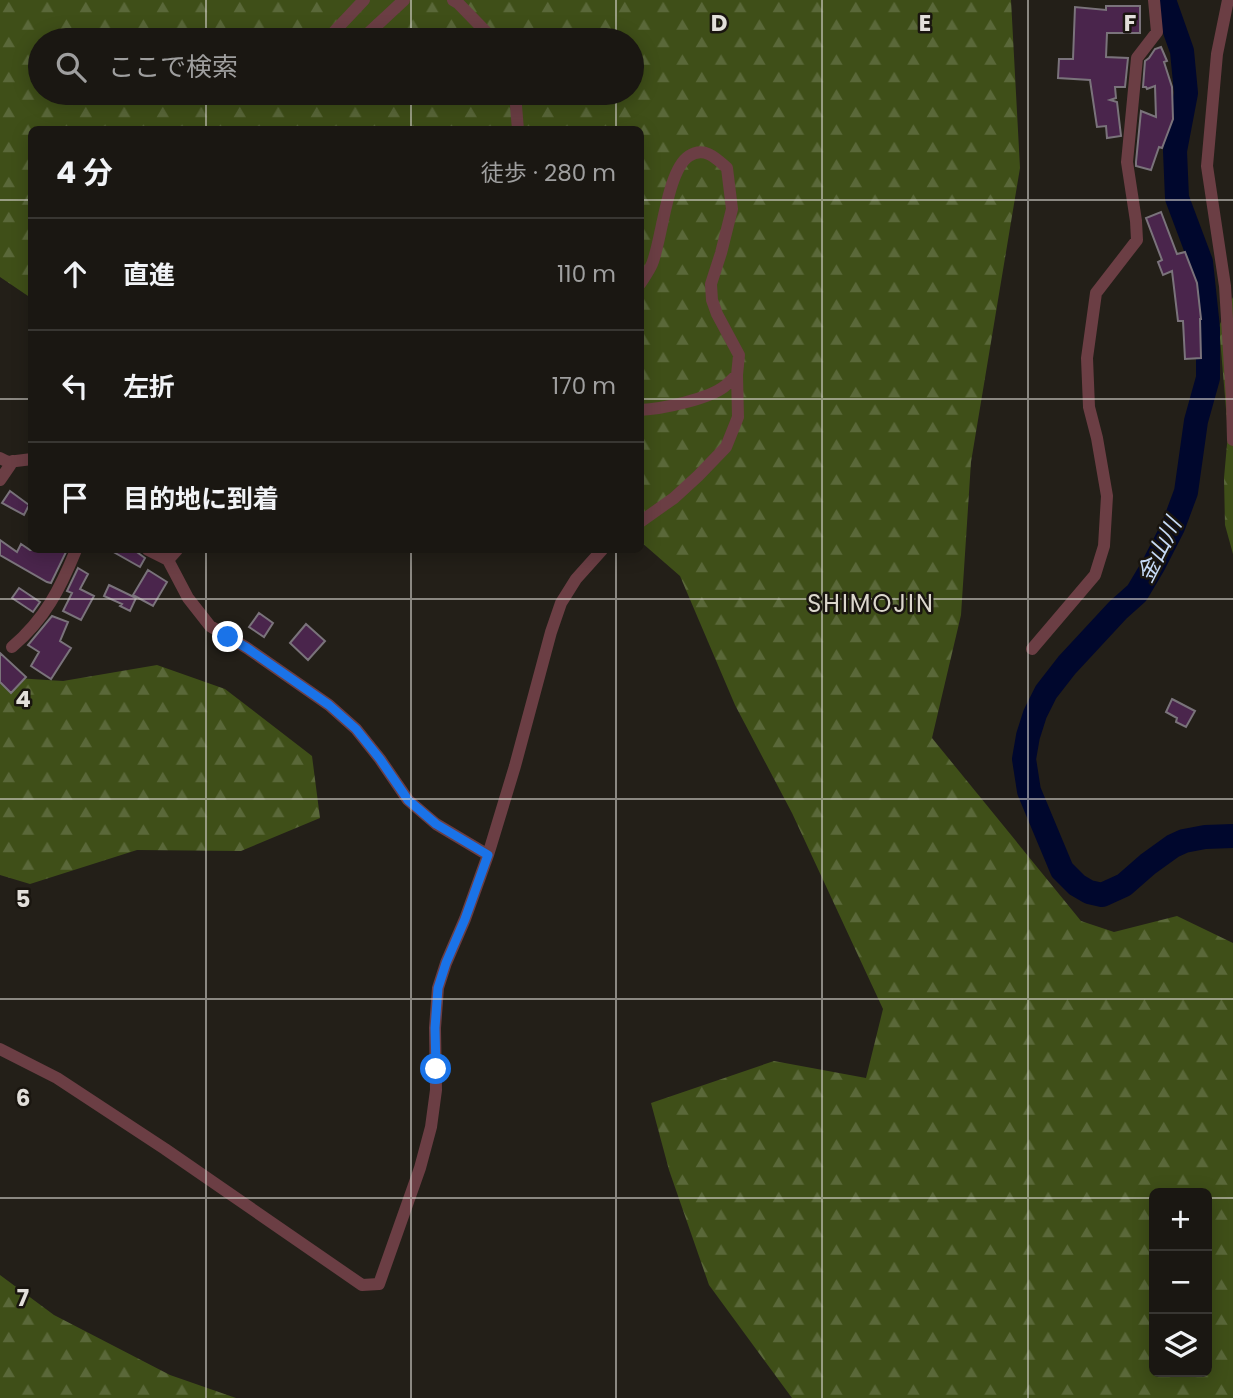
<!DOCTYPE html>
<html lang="ja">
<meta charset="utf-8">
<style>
:root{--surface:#1a1712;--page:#23201b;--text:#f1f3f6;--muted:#9f9f9f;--line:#383632}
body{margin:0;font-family:Poppins,"Noto Sans JP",sans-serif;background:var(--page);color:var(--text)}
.controls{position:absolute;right:21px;bottom:21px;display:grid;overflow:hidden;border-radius:10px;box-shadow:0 4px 18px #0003}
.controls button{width:63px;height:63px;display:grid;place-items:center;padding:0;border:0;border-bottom:2px solid var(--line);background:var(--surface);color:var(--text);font:35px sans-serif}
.stop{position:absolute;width:21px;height:21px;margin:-16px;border:5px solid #1a73e8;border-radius:50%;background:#fff}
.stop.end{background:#1a73e8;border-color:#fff;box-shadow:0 2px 7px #0008}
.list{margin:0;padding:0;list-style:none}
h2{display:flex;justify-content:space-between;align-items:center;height:91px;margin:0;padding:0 28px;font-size:30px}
h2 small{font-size:23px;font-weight:400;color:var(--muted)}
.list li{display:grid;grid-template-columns:46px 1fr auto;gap:21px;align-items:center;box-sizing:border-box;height:112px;padding:0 28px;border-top:2px solid var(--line)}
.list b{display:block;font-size:26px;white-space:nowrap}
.list em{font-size:23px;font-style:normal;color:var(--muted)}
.icon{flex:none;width:38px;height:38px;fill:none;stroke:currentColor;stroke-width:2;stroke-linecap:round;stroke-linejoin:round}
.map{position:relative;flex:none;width:1233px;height:1398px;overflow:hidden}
.search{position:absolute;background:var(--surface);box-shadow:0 4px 18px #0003;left:28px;top:28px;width:616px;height:77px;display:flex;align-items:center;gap:18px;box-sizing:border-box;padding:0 24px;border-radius:38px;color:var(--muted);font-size:26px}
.panel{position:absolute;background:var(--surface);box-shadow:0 4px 18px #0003;left:28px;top:126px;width:616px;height:427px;border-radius:10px}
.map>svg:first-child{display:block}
.forest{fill:url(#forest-firs);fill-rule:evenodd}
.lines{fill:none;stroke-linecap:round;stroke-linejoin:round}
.river{stroke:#00072d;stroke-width:24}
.building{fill:#4a254c;stroke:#7a737b;stroke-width:2}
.minor{stroke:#6b3e44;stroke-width:12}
.route{stroke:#1a73e8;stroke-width:9}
.grid{fill:none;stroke:#e2dfda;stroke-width:2;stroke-opacity:0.55}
.labels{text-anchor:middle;stroke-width:5;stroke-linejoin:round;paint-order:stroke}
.water-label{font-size:23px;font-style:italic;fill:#c6daf6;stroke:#19150f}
.quarter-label{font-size:24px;letter-spacing:2px;fill:#dcd7cd;stroke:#19150f}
.grid-label{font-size:23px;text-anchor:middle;font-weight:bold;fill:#e2dfda;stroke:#19150f;stroke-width:5;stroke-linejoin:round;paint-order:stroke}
</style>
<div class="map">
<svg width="1233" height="1398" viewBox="0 0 1233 1398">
<defs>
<pattern id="forest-firs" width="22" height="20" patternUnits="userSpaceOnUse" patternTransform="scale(1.75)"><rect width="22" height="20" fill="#3f4f18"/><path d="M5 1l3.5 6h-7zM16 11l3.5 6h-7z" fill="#5a6839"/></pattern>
</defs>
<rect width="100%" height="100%" fill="#231f18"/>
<!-- forest -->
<path class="forest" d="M0,0h1011l9,168 -49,294 -10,153 -29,123 149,183 33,11 63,-16 56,27v455h-441l-83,-113 -40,-115 -18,-67 123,-42 92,17 17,-69 -91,-196 -57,-108 -55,-129 -39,-34 -1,-412h-608l-1,168 -31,-21zM40,40h592v53h-592zM1154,1193h53v179h-53z
M1233,297v257l-8,-29 -1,-47 4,-45 -9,-107z
M157,665l68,24 87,67 8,62 -79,33 -104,-1 -107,34 -30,-9v-198l63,4z
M0,1275l54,40 116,60 66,23h-236z"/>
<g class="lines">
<!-- river -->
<path class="river" d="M1164,0l18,51 4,42 -11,58 2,47 24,64 7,66v50l-12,43 -10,71 -13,35 -20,39 -16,27 -19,17 -51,55 -21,27 -11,22 -7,22 -4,23 5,32 33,79 15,15 12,7 13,3 22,-10 24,-21 25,-18 11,-5 21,-4 28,-1"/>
</g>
<!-- building -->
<path class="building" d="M1106,6h34v27h-33l-1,24 22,1 -3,29h-10l1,11 -6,2 7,2 4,34 -14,2 -1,-12 -9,1 -7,-47 -32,-2 1,-19h14l2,-52 31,3z
M1161,47l6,14 -3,1 8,25 1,32 -11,29 -3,-1 -8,23 -15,-4v-4l5,-51 15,6 -1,-31 -8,3 -1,-2h-3l2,-26 4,-3 6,-9z
M1161,212l16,42 8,-2 12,31 4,36h-1l1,39 -16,1 -2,-38h-5l-6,-50 -9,4 -5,-13 4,-2 -16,-42z
M10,491l19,14 -5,10 -22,-12z
M0,540l17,12 4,-8 9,6h37l-16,33 -4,-1 -47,-27z
M110,550h24l11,8 -5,9z
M78,568l10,6 -8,15 14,7 -13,24 -18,-9 9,-18 -5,-2z
M148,570l19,12 -14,24 -20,-11z
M109,585l27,13 -6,13 -10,-5 2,-2 -18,-8z
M19,588l21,14 -7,10 -21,-14z
M259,613l14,10 -9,14 -15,-10z
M52,616l16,6 -8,19 11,7 -20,31 -20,-13 8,-14 -11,-7z
M306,624l19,17 -17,19 -18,-17z
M0,653l26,24 -15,16 -11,-11z
M1172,699l23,12 -9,16 -10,-5 1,-4 -11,-6z"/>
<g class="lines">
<!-- minor -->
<path class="minor" d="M453,0l5,3 36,37
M1228,0l-11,54 -10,112 18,120 7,115 1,39
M333,40l-2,-5 33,-35
M361,40l43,-40
M515,93l3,37
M640,284c4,-6 9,-13 12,-20 10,-24 15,-94 37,-108 15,-10 27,2 38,12l5,41 -11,44 -10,31 1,16 5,14 22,41 -2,20 1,42 -12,30 -28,29 -24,22 -34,24
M640,410c22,-1 69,-11 85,-24 4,-3 8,-8 12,-11
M0,458l8,4 24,-3
M0,480l13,-19
M148,550l20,10 20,38 22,28 37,22 82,57 27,24 24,30 28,41 28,24 52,31
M168,560l9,-10
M12,647c33,-28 48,-58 64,-97
M1032,649l63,-74 9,-29 3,-50 -10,-58 -8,-31 -2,-49 9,-65 41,-53 -1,-19 -9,-59 10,-104 20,-26 -3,-32
M0,1049l57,29 108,71 197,136 17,-1 41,-116 11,-41 5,-37 -1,-62 3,-40 8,-25 19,-44 23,-64 27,-89 36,-134 10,-29 15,-24 26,-29"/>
</g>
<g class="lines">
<!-- route -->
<path class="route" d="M228,637l19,11 82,57 27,24 24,30 28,41 28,24 52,31 -23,64 -19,44 -8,25 -3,40 1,41"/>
</g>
<!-- grid -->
<path class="grid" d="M206,0v40M411,0v40M616,0v40M822,0v1398M1028,0v1398M206,93v37M411,93v37M616,93v37M0,200h32M640,200h593M0,399h32M640,399h593M206,550v848M411,550v848M616,550v848M0,599h1233M0,799h1233M0,999h1233M0,1198h1154M1207,1198h26"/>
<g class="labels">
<!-- water labels -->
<g class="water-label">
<text transform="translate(1159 550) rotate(-63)" y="8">金山川</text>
</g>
<!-- quarter labels -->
<g class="quarter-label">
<text x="871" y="612">SHIMOJIN</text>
</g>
</g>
<g class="grid-label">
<text x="719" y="31">D</text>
<text x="925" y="31">E</text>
<text x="1130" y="31">F</text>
<text x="23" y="707">4</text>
<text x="23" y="907">5</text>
<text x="23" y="1106">6</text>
<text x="23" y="1306">7</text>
</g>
</svg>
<div class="controls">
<button>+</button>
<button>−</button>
<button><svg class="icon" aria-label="layers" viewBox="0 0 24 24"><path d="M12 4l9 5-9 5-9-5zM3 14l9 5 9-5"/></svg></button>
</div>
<div class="stop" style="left:436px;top:1069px"></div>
<div class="stop end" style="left:228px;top:637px"></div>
<div class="search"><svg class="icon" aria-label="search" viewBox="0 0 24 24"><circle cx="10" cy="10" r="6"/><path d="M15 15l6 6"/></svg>ここで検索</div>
<section class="panel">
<h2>4 分<small>徒歩 · 280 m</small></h2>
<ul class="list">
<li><svg class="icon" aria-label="ahead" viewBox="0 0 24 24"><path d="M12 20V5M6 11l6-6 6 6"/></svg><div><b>直進</b></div><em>110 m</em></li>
<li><svg class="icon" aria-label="left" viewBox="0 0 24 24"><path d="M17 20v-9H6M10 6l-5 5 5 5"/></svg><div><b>左折</b></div><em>170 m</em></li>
<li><svg class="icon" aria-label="arrive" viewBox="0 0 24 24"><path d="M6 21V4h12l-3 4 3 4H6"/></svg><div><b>目的地に到着</b></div></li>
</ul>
</section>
</div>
